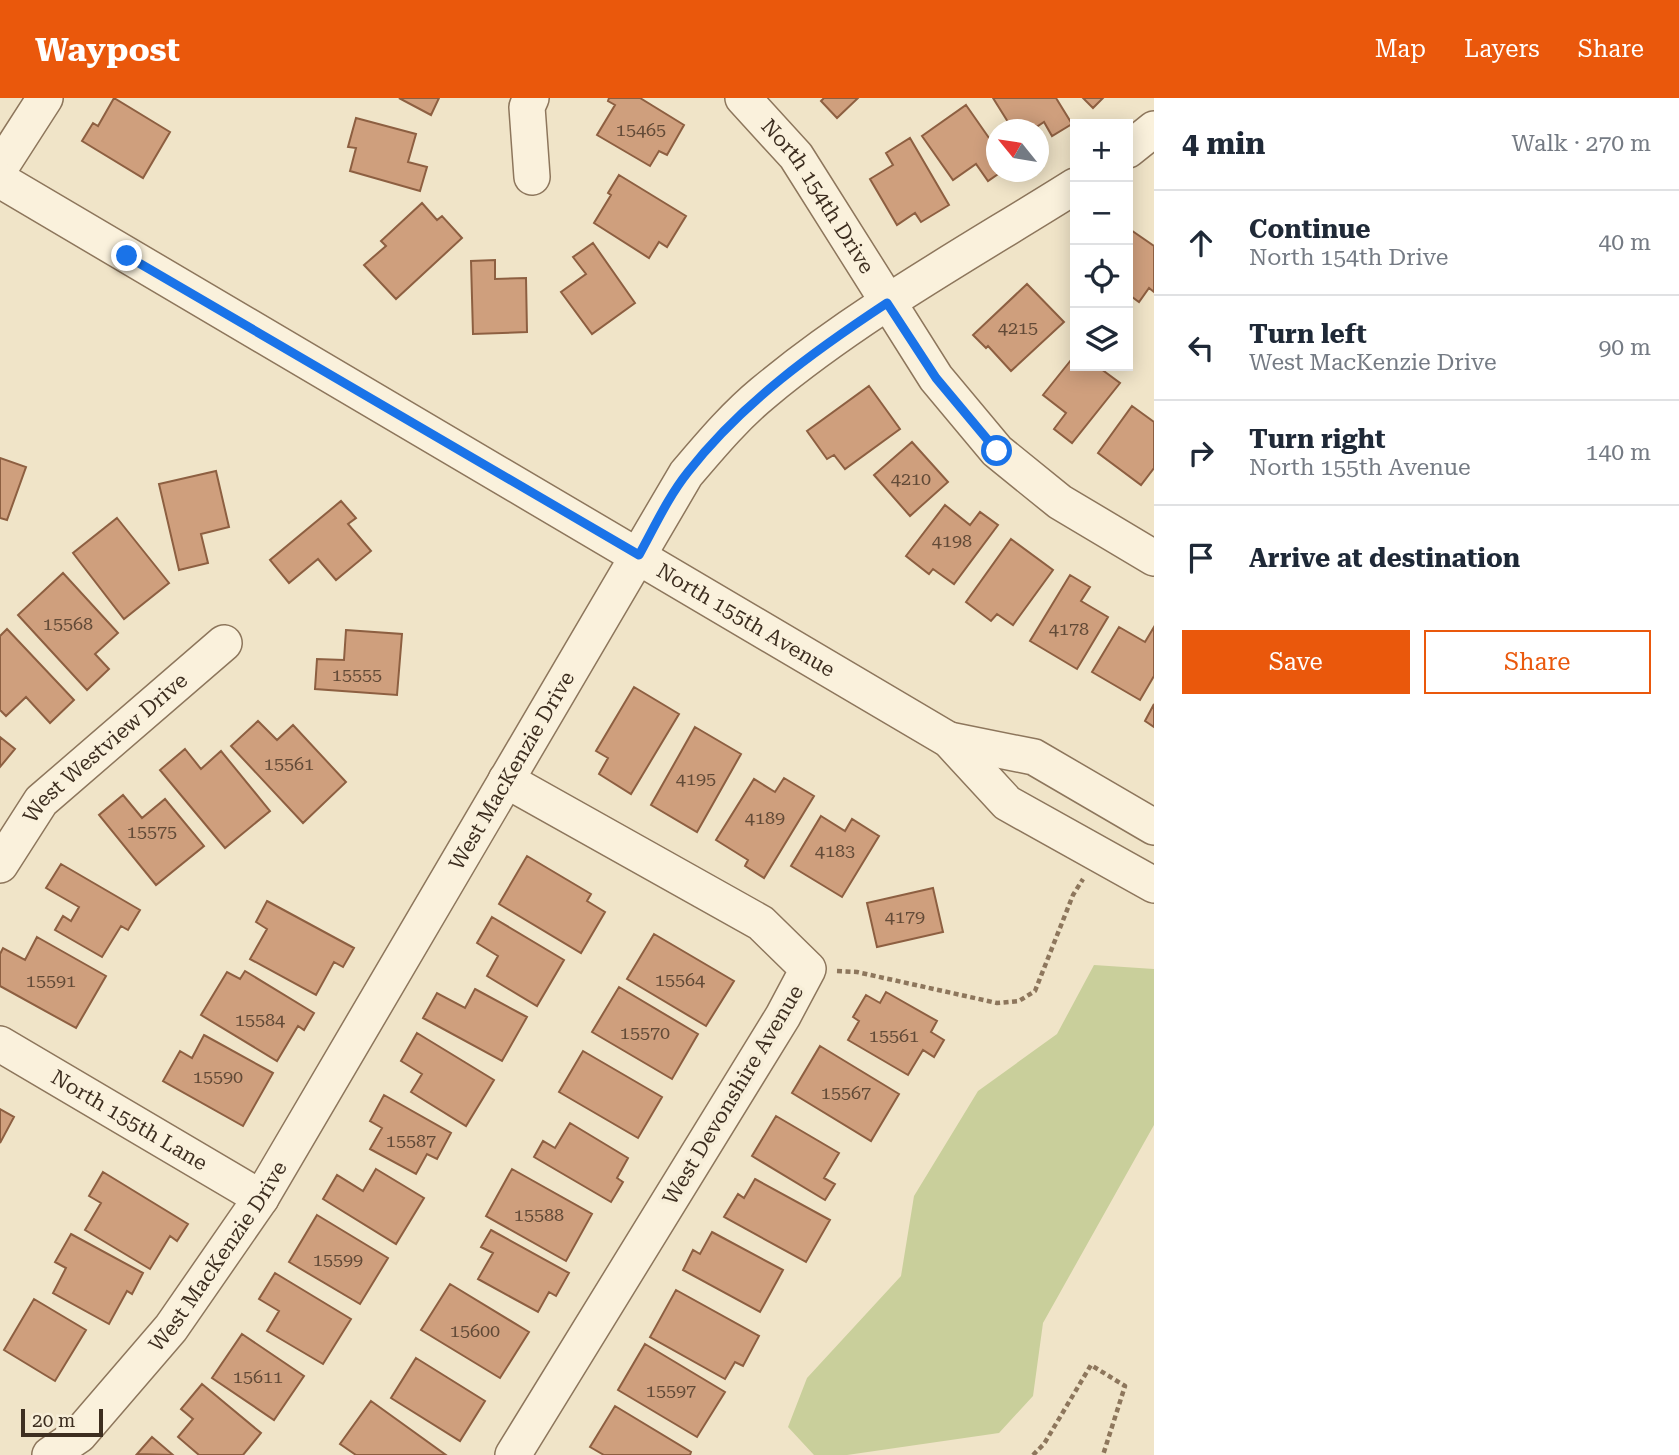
<!DOCTYPE html>
<meta charset="utf-8">
<style>
:root{--surface:#fff;--page:#f2f2f3;--text:#1f2937;--muted:#747a83;--line:#e0e1e3;--accent:#ea580c}
body{margin:0;font-family:"Roboto Serif",serif;background:var(--page);color:var(--text)}
.controls{position:absolute;right:21px;top:21px;display:grid;overflow:hidden;border-radius:0px;box-shadow:0 4px 18px #0003}
.controls button{width:63px;height:63px;display:grid;place-items:center;padding:0;border:0;border-bottom:2px solid var(--line);background:var(--surface);color:var(--text);font:35px sans-serif}
.compass{position:absolute;left:986px;top:21px;width:63px;height:63px;border-radius:50%;background:var(--surface);box-shadow:0 4px 18px #0003;rotate:300deg}
.scale{position:absolute;left:21px;bottom:18px;width:82px;box-sizing:border-box;padding-left:7px;border:4px solid #3d2e20;border-top:0;font-size:19px;line-height:24px;white-space:nowrap;color:#3d2e20;-webkit-text-stroke:5px #f7eed8;paint-order:stroke}
.stop{position:absolute;width:21px;height:21px;margin:-16px;border:5px solid #1a73e8;border-radius:50%;background:#fff}
.stop.end{background:#1a73e8;border-color:#fff;box-shadow:0 2px 7px #0008}
.list{margin:0;padding:0;list-style:none}
h2{display:flex;justify-content:space-between;align-items:center;height:91px;margin:0;padding:0 28px;font-size:30px}
h2 small{font-size:23px;font-weight:400;color:var(--muted)}
.list li{display:grid;grid-template-columns:46px 1fr auto;gap:21px;align-items:center;box-sizing:border-box;height:105px;padding:0 28px;border-top:2px solid var(--line)}
.list b{display:block;font-size:26px;white-space:nowrap}
.list p{margin:0;font-size:23px;white-space:nowrap;color:var(--muted)}
.list em{font-size:23px;font-style:normal;color:var(--muted)}
.actions{display:flex;gap:14px;padding:21px 28px}
.actions a{flex:1;padding:16px 0;border:2px solid var(--accent);border-radius:0px;text-align:center;font-size:24px;color:var(--accent)}
.actions .main{background:var(--accent);color:#fff}
.icon{flex:none;width:38px;height:38px;fill:none;stroke:currentColor;stroke-width:2;stroke-linecap:round;stroke-linejoin:round}
.map{position:relative;flex:none;width:1154px;height:1357px;overflow:hidden}
header{display:flex;align-items:center;gap:42px;box-sizing:border-box;height:98px;padding:0 35px;background:var(--accent);color:#fff}
header strong{font-size:33px}
nav{display:flex;gap:38px;margin-inline-start:auto;font-size:24px}
main{display:flex}
aside{flex:1;background:var(--surface)}
.map>svg:first-child{display:block}
.green{fill:#c9cf9b}
.building{fill:#cf9f7d;stroke:#8d5f41;stroke-width:2}
.lines{fill:none;stroke-linecap:round;stroke-linejoin:round}
.minor-casing{stroke:#8d765c;stroke-width:38}
.path{stroke:#8d765c;stroke-width:4.5;stroke-dasharray:5 3.5;stroke-linecap:butt}
.minor{stroke:#faf1dc;stroke-width:35}
.route{stroke:#1a73e8;stroke-width:9}
.labels{text-anchor:middle;stroke-width:7;stroke-linejoin:round;paint-order:stroke}
.number-label{font-size:18px;fill:#624a37}
.street-label{font-size:21px;fill:#3d2e20;stroke:#f7eed8}
</style>
<header>
<strong>Waypost</strong>
<nav><a>Map</a><a>Layers</a><a>Share</a></nav>
</header>
<main>
<div class="map">
<svg width="1154" height="1357" viewBox="0 0 1154 1357">
<rect width="100%" height="100%" fill="#f0e4c8"/>
<!-- green -->
<path class="green" d="M1094,867l60,4v156l-111,198 -10,73 -34,37 -152,22h-33l-26,-28 19,-49 94,-102 13,-80 64,-105 79,-57z"/>
<!-- building -->
<path class="building" d="M114,0l56,34 -27,46 -61,-37 11,-18 5,3z
M399,0h40l-8,17z
M609,0h31l44,27 -17,30 -8,-4 -9,15 -53,-31 18,-30 -7,-4z
M824,0h34l-21,20 -16,-17z
M993,0h63l16,26 -20,12 -8,-14 -12,8h-19z
M1083,0h20l-10,10z
M966,7l30,43v24h5l-13,9 -12,-17 -23,16 -31,-44z
M356,20l60,16 -8,28 19,5 -7,24 -70,-20 6,-23 -8,-1z
M910,40l39,67 -28,17 -6,-9 -18,12 -27,-46 23,-14 -7,-12z
M619,77l67,41 -19,31 -8,-5 -10,16 -55,-35 17,-28 -3,-2z
M422,105l15,17 5,-4 20,22 -66,61 -32,-34 22,-19 -5,-5z
M1128,130l26,18v46l-5,-4 -10,14 -11,-8z
M593,145l42,60 -43,31 -31,-42 25,-18 -13,-17z
M495,162v19l31,-1 1,54 -54,2 -2,-73z
M1027,186l37,38 -53,49 -23,-25 -2,2 -13,-13z
M1075,257v11h22l23,17 -48,60 -18,-14 12,-16 -23,-18z
M869,288l31,43 -55,40 -11,-14 -7,4 -20,-28z
M1132,308l22,16v46l-13,17 -43,-32z
M912,344l36,40 -38,34 -36,-41z
M0,360l26,9 -19,53 -7,-2z
M216,373l13,56 -28,7 7,29 -29,7 -20,-86z
M341,403l15,17 -8,6 23,27 -35,29 -18,-21 -29,24 -19,-23z
M945,407l25,20 10,-13 18,13 -44,59 -21,-15 -4,5 -23,-18z
M117,420l52,65 -45,36 -51,-66z
M1011,441l42,31 -40,55 -16,-11 -6,7 -25,-19z
M63,475l55,60 -23,21 14,15 -22,21 -69,-75z
M1070,477l20,12 -9,14 27,16 -31,52 -47,-28z
M1119,529l26,15 9,-15v49l-14,24 -48,-28z
M7,531l67,71 -24,23 -24,-26 -20,19 -6,-6v-74z
M346,532l56,4 -5,61 -82,-6 2,-30 27,1z
M634,589l45,27 -48,80 -32,-20 9,-16 -12,-7z
M1154,606v23l-9,-6z
M258,623l19,19 16,-15 53,57 -43,41 -72,-77z
M695,629l46,27 -44,78 -46,-27z
M0,639l15,12 -15,18z
M185,651l16,20 20,-18 49,60 -45,37 -65,-78z
M784,680l30,18 -50,82 -19,-12 3,-6 -32,-20 38,-61 21,13z
M123,697l19,23 23,-19 39,47 -48,39 -57,-70z
M821,718l24,15 7,-12 27,17 -37,61 -51,-31z
M527,758l64,38 -4,7 18,11 -24,41 -82,-49z
M61,766l79,46 -12,20 -7,-4 -19,31 -47,-27 8,-14 8,5 8,-14 -33,-19z
M933,790l10,44 -66,15 -10,-44z
M267,803l87,47 -11,19 -9,-5 -18,33 -66,-36 17,-30 -11,-7z
M492,819l72,43 -27,46 -50,-30 11,-20 -21,-13z
M654,836l80,47 -28,45 -79,-47z
M37,839l69,39 -30,52 -76,-42v-32l3,-6 22,12z
M245,873l69,42 -10,17 -6,-4 -21,35 -76,-46 26,-43 13,7z
M619,889l79,47 -26,45 -80,-47z
M475,891l52,28 -25,44 -79,-43 14,-25 28,15z
M886,894l51,29 -6,11 13,8 -10,17 -11,-7 -15,25 -60,-35 11,-19 -6,-4 13,-22 14,8z
M417,935l77,47 -28,46 -55,-34 11,-18 -21,-13z
M204,937l69,38 -30,53 -80,-45 17,-30 12,7z
M820,948l79,48 -28,47 -79,-48z
M583,953l79,46 -24,41 -79,-46z
M384,997l67,38 -14,26 -10,-5 -11,20 -46,-25 12,-21 -12,-7z
M0,1011l14,8 -14,26z
M776,1018l63,37 -15,25 11,6 -10,16 -73,-44z
M570,1025l58,35 -11,20 6,4 -12,20 -77,-45 9,-16 12,7z
M376,1071l48,29 -28,46 -73,-45 14,-24 26,16z
M512,1071l80,45 -26,47 -80,-45z
M103,1074l85,52 -11,17 -7,-5 -20,33 -65,-39 16,-27 -12,-7z
M755,1081l75,41 -24,42 -82,-45 14,-23 6,4z
M317,1117l71,43 -28,46 -71,-42z
M491,1132l78,43 -13,23 -7,-4 -11,20 -60,-33 15,-26 -12,-6z
M712,1134l71,38 -23,42 -77,-42 10,-20 7,4z
M71,1136l72,39 -11,21 -5,-3 -18,33 -56,-31 13,-25 -11,-6z
M275,1175l76,46 -28,45 -56,-33 12,-20 -20,-12z
M450,1186l79,48 -29,46 -79,-48z
M676,1192l83,46 -16,30 -8,-4 -10,17 -75,-42z
M34,1201l52,31 -31,51 -51,-31z
M242,1236l62,42 -30,44 -62,-42z
M645,1246l80,48 -28,45 -79,-47z
M416,1260l69,43 -25,40 -69,-43z
M202,1286l59,49 -18,22h-44l-21,-18 15,-18 -12,-10z
M371,1303l75,54h-90l-16,-11z
M615,1308l76,46 -1,3h-86l-14,-8z
M152,1339l21,18 -36,-1z"/>
<g class="lines">
<!-- minor casing -->
<g class="minor-casing">
<g id="minor">
<path d="M531,0l-4,9 5,70"/>
<path id="s1" d="M743,0l53,58 140,222 61,73 63,51 94,56"/>
<path d="M1128,52l26,-21"/>
<path d="M0,70l45,-70"/>
<path id="s2" d="M0,82l949,560 58,63 147,82"/>
<path d="M949,642l85,17 120,70"/>
<path d="M506,682l255,143 47,46 -25,47 -270,439"/>
<path id="s3" d="M0,767l41,-64 183,-158"/>
<path id="s4" d="M0,946l261,154"/>
<path id="s5" d="M50,1357l29,-20 92,-107 90,-130 425,-724c24,-28 48,-57 77,-81 96,-80 207,-141 312,-207"/>
</g>
</g>
<!-- path -->
<path class="path" d="M837,873l20,1 140,31 22,-2 16,-10 38,-96 10,-16
M1033,1357l11,-11 47,-79 34,21 -22,69"/>
<!-- minor -->
<use href="#minor" class="minor"/>
</g>
<g class="lines">
<!-- route -->
<path class="route" d="M127,158l512,299c15,-27 29,-58 49,-83 54,-69 126,-121 199,-169l49,75 61,73"/>
</g>
<g class="labels">
<!-- number labels -->
<g class="number-label">
<text x="641" y="38">15465</text>
<text x="1018" y="236">4215</text>
<text x="911" y="387">4210</text>
<text x="952" y="449">4198</text>
<text x="68" y="532">15568</text>
<text x="1069" y="537">4178</text>
<text x="357" y="583">15555</text>
<text x="289" y="672">15561</text>
<text x="696" y="687">4195</text>
<text x="765" y="726">4189</text>
<text x="152" y="740">15575</text>
<text x="835" y="759">4183</text>
<text x="905" y="825">4179</text>
<text x="680" y="888">15564</text>
<text x="51" y="889">15591</text>
<text x="260" y="928">15584</text>
<text x="645" y="941">15570</text>
<text x="894" y="944">15561</text>
<text x="218" y="985">15590</text>
<text x="846" y="1001">15567</text>
<text x="411" y="1049">15587</text>
<text x="539" y="1123">15588</text>
<text x="338" y="1168">15599</text>
<text x="475" y="1239">15600</text>
<text x="258" y="1285">15611</text>
<text x="671" y="1299">15597</text>
</g>
<!-- street labels -->
<g class="street-label">
<text dy="7" stroke="none"><textPath href="#s1" startOffset="124">North 154th Drive</textPath></text>
<text dy="7" stroke="none"><textPath href="#s2" startOffset="866">North 155th Avenue</textPath></text>
<text dy="7" stroke="none"><textPath href="#s3" startOffset="159">West Westview Drive</textPath></text>
<text dy="7" stroke="none"><textPath href="#s5" startOffset="830">West MacKenzie Drive</textPath></text>
<text transform="translate(733 997) rotate(-59)" y="7">West Devonshire Avenue</text>
<text dy="7" stroke="none"><textPath href="#s4" startOffset="150">North 155th Lane</textPath></text>
<text dy="7" stroke="none"><textPath href="#s5" startOffset="262">West MacKenzie Drive</textPath></text>
</g>
</g>
</svg>
<div class="controls">
<button>+</button>
<button>−</button>
<button><svg class="icon" aria-label="locate" viewBox="0 0 24 24"><circle cx="12" cy="12" r="6"/><path d="M12 2v4M12 18v4M2 12h4M18 12h4"/></svg></button>
<button><svg class="icon" aria-label="layers" viewBox="0 0 24 24"><path d="M12 4l9 5-9 5-9-5zM3 14l9 5 9-5"/></svg></button>
</div>
<svg class="compass" viewBox="-18 -18 36 36"><path d="M0-13l5 13h-10z" fill="#e53935"/><path d="M0 13l5-13h-10z" fill="#747a83"/></svg>
<div class="scale">20 m</div>
<div class="stop" style="left:997px;top:353px"></div>
<div class="stop end" style="left:127px;top:158px"></div>
</div>
<aside>
<h2>4 min<small>Walk · 270 m</small></h2>
<ul class="list">
<li><svg class="icon" aria-label="ahead" viewBox="0 0 24 24"><path d="M12 20V5M6 11l6-6 6 6"/></svg><div><b>Continue</b><p>North 154th Drive</p></div><em>40 m</em></li>
<li><svg class="icon" aria-label="left" viewBox="0 0 24 24"><path d="M17 20v-9H6M10 6l-5 5 5 5"/></svg><div><b>Turn left</b><p>West MacKenzie Drive</p></div><em>90 m</em></li>
<li><svg class="icon" aria-label="right" viewBox="0 0 24 24"><path d="M7 20v-9h11M14 6l5 5-5 5"/></svg><div><b>Turn right</b><p>North 155th Avenue</p></div><em>140 m</em></li>
<li><svg class="icon" aria-label="arrive" viewBox="0 0 24 24"><path d="M6 21V4h12l-3 4 3 4H6"/></svg><div><b>Arrive at destination</b></div></li>
</ul>
<div class="actions"><a class="main">Save</a><a>Share</a></div>
</aside>
</main>
